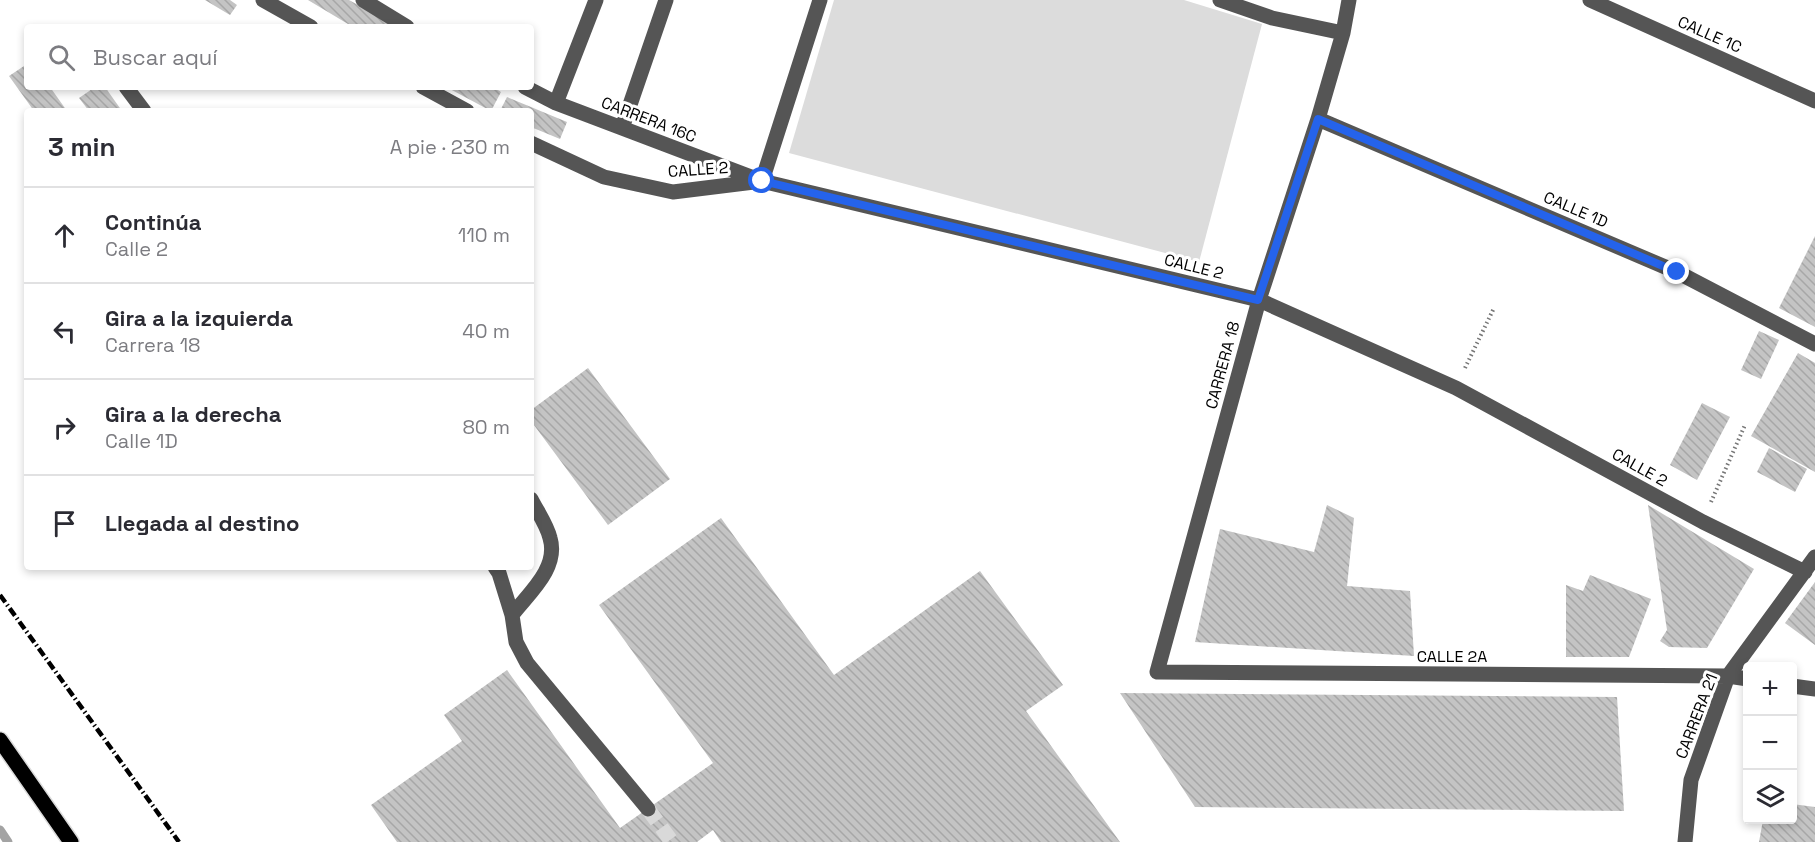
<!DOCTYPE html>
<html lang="es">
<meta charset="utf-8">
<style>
:root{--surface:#fff;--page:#f7f7f7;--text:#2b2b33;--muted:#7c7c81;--line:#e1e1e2}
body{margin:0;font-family:"Space Grotesk",sans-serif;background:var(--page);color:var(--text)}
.controls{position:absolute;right:18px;bottom:18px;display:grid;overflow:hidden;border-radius:6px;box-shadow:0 3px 9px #0003}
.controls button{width:54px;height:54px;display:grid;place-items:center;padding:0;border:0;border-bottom:2px solid var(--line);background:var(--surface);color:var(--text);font:30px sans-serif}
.stop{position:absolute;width:18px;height:18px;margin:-14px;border:4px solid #2563eb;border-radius:50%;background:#fff}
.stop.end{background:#2563eb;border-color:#fff;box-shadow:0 2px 6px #0008}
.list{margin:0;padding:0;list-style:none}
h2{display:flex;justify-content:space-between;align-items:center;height:78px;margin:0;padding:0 24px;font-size:26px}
h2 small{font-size:20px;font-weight:400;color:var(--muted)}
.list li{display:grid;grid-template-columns:39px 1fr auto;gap:18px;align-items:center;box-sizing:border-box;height:96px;padding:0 24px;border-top:2px solid var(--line)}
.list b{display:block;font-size:22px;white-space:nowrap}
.list p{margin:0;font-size:20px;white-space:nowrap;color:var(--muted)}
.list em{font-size:20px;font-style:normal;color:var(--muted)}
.icon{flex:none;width:33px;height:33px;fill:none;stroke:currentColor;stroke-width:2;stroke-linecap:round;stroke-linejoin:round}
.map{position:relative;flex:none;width:1815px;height:842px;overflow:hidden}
.search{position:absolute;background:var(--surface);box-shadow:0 3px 9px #0003;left:24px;top:24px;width:510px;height:66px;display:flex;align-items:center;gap:15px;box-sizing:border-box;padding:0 21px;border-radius:6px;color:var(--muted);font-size:22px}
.panel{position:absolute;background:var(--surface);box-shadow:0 3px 9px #0003;left:24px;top:108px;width:510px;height:462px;border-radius:6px}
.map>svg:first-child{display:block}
.park{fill:#dcdcdc}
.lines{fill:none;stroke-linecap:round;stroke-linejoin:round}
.stream{stroke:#a3a3a3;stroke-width:9}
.building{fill:url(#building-back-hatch)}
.minor-tunnel{stroke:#d9d9d9;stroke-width:15;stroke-dasharray:15 8;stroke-linecap:butt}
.major-casing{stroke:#dbdbdb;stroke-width:18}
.path{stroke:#777;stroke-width:4;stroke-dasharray:1.5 3;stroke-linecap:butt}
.minor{stroke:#555;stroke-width:15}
.major{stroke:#000;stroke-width:15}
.rail{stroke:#000;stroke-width:4.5;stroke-dasharray:9 3 1.5 3;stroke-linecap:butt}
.route{stroke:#2563eb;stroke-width:8}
.labels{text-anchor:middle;stroke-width:6;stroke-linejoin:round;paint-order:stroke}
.street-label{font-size:16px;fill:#000;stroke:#fff}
</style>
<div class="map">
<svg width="1815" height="842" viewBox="0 0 1815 842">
<defs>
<pattern id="building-back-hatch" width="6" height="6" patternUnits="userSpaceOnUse" patternTransform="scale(1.5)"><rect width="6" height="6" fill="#c4c4c4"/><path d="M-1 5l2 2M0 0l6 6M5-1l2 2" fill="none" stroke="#a7a7a7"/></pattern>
</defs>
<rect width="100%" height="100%" fill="#fff"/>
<!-- park -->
<path class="park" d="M834,0h350l78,24 -63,238 -410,-109z"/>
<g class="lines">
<!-- stream -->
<path class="stream" d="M0,830l8,12"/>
</g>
<!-- building -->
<path class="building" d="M205,0h25l7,5 -7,10z
M308,0h41l48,27h-44z
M27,64v23h23l17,24h-33l-25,-35z
M95,87h10l17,24h-33l-10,-13z
M450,87h43l8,5 -10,19 -41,-22z
M507,97l60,25 -7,17 -29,-12v-16h-31z
M1815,236v91l-36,-19z
M1759,331l20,9 -18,39 -20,-9z
M1798,353l17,10v109l-64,-36z
M588,368l82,111 -62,46 -77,-104v-11z
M1702,403l28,14 -33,63 -27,-15z
M1769,448l38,21 -12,23 -38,-20z
M1327,505l27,13 -7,68 63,5 4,65 -219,-14 25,-113 94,23z
M1648,505l106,64 -47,79 -38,-1 -9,-6 7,-11z
M721,518l113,157 146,-104 83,114 -37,26 94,131h-399l-8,-12 -16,12h-300l-26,-37 91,-64 -18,-26 63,-45 113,158 93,-65 -114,-158z
M1590,575l61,24 -22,58h-63v-72l17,6z
M1815,582v63l-30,-22z
M1120,693l497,4 7,114 -429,-4z
M1792,804l23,3v35h-56l4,-22h29z"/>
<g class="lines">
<!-- minor-tunnel -->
<path class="minor-tunnel" d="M648,809l24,33"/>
<!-- major casing -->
<g class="major-casing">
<path id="major" d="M0,740l71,102"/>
</g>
<!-- path -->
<path class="path" d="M1465,368l29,-60
M1711,502l34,-77"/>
<!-- minor -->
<path class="minor" d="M263,0l48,27
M363,0l44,27
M1220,0l52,18 71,15
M1349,0l-6,33 -25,86 -59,181 -102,372 571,4 20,3
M1590,0l225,101
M126,87l18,24
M423,87l44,24
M525,87l31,16 203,77
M556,103l40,-103
M1318,119l359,153 138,72
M622,128l44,-128
M531,143l73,34 69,15 89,-11 497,119 197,88 247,134 102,50
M762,181l58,-181
M495,567l4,6 13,42 4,27 11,21 121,146
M512,615c17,-22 47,-47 38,-77 -3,-13 -13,-27 -19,-39
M1792,686l23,3
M1685,842l6,-62 37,-104 87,-119"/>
<!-- major -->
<use href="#major" class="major"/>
<!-- rail -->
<path class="rail" d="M0,595l179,247"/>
</g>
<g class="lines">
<!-- route -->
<path class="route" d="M762,181l496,119 60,-181 359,153"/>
</g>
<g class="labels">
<!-- street labels -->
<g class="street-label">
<text transform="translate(1710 34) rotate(24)" y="6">CALLE 1C</text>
<text transform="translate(649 119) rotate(21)" y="6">CARRERA 16C</text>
<text transform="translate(698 169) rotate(-4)" y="6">CALLE 2</text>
<text transform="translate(1576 209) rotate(23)" y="6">CALLE 1D</text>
<text transform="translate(1194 266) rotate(14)" y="6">CALLE 2</text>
<text transform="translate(1222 365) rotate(-75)" y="6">CARRERA 18</text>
<text transform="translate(1640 467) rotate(29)" y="6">CALLE 2</text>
<text x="1452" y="662">CALLE 2A</text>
<text transform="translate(1696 716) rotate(-69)" y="6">CARRERA 21</text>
</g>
</g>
</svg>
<div class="controls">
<button>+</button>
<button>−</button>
<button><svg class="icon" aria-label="layers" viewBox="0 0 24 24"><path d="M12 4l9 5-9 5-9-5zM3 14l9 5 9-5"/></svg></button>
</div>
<div class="stop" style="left:762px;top:181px"></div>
<div class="stop end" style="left:1677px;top:272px"></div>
<div class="search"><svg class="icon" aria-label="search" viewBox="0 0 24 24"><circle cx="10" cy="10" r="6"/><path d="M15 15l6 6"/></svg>Buscar aquí</div>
<section class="panel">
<h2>3 min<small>A pie · 230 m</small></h2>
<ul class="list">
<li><svg class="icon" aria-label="ahead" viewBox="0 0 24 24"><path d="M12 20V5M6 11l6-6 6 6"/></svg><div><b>Continúa</b><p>Calle 2</p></div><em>110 m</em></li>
<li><svg class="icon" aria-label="left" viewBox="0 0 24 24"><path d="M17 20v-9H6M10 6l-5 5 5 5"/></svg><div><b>Gira a la izquierda</b><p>Carrera 18</p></div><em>40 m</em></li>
<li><svg class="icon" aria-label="right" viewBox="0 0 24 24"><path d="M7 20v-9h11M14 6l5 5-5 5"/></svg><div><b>Gira a la derecha</b><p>Calle 1D</p></div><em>80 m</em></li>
<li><svg class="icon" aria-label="arrive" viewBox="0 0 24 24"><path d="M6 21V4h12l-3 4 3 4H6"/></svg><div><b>Llegada al destino</b></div></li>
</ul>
</section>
</div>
